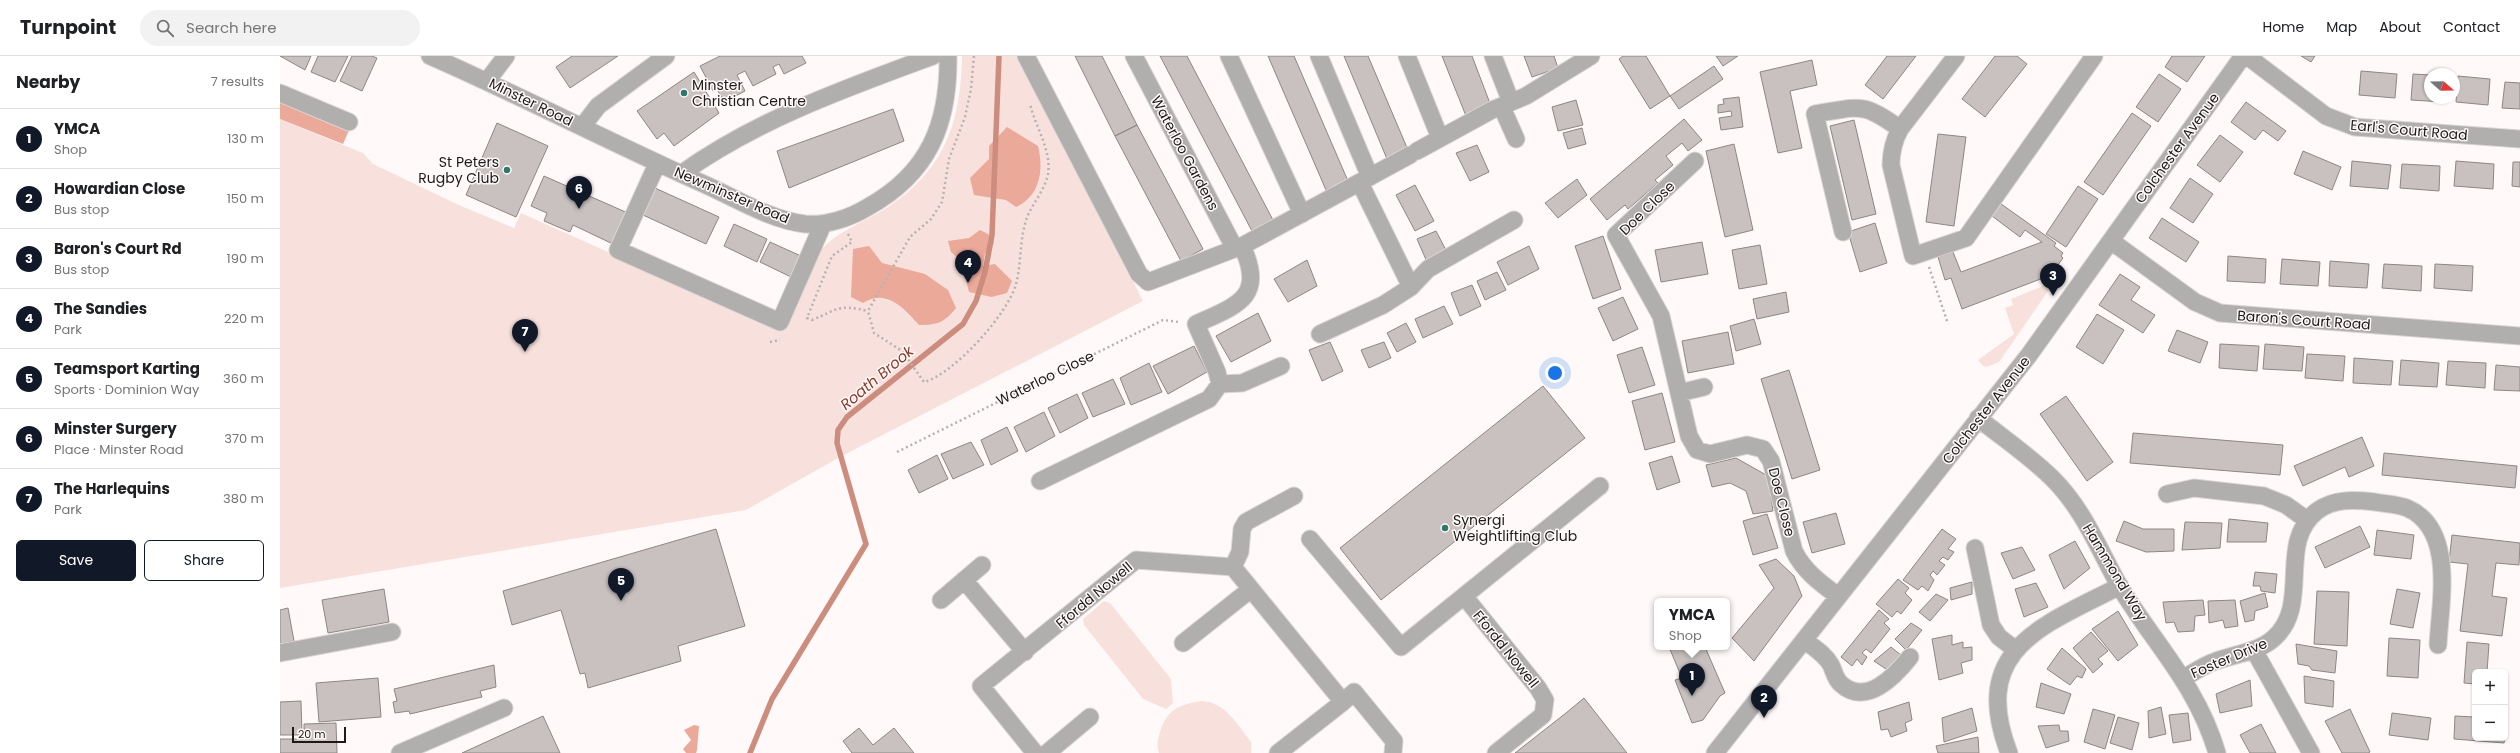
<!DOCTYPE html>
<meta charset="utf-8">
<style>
:root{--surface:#fff;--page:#f2f2f2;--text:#202124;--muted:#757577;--line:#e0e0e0;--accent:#111827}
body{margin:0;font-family:Poppins,sans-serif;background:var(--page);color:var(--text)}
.controls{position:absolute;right:12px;bottom:12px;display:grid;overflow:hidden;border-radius:6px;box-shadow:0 1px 3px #0004}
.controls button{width:36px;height:36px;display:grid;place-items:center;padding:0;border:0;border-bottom:1px solid var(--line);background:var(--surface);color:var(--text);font:20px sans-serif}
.compass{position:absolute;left:2144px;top:12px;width:36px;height:36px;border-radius:50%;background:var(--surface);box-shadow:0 1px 3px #0004;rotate:110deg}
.scale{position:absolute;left:12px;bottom:10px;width:54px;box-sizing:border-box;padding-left:4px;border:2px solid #1d1a1a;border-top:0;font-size:11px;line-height:14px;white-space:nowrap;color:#1d1a1a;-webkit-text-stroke:3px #fffaf9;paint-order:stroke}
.you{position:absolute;left:1275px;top:317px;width:14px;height:14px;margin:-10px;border:3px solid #fff;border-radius:50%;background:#1a73e8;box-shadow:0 0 0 6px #1a73e833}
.badge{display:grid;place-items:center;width:26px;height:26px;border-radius:50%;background:var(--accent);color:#fff;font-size:13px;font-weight:700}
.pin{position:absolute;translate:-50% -33px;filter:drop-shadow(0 1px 2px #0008)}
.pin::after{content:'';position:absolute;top:21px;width:14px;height:12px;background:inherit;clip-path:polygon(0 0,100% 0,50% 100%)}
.popup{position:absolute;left:1374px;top:542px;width:76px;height:52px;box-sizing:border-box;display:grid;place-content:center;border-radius:6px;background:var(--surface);filter:drop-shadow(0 1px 3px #0005);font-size:13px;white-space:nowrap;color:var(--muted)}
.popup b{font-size:15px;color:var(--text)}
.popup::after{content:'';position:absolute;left:50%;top:100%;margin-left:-8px;border:8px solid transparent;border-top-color:var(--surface)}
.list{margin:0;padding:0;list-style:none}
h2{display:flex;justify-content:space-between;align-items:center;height:52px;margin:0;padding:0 16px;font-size:17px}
h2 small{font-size:13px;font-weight:400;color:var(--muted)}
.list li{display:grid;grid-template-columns:26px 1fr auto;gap:12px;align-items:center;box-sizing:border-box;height:60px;padding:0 16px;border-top:1px solid var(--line)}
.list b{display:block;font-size:15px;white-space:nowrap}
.list p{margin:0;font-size:13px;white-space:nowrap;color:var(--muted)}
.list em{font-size:13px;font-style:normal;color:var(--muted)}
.actions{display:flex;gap:8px;padding:12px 16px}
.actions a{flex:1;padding:9px 0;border:1px solid var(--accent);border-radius:6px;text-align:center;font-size:14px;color:var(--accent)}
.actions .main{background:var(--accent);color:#fff}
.icon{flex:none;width:22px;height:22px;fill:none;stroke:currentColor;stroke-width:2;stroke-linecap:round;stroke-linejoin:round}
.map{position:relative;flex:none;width:2240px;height:697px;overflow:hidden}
header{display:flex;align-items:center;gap:24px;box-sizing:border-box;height:56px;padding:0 20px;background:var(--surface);border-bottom:1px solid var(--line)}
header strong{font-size:19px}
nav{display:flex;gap:22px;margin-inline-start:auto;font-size:14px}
.search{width:280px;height:36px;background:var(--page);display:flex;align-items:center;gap:10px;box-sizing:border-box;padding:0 14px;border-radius:22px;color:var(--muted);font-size:15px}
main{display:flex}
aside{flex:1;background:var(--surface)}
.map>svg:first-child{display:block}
.green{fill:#f8e1dc}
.forest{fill:#eba99a}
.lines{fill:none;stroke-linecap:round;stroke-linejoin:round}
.stream{stroke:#cc8c7e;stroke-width:5.5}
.building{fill:#c8c1bf;stroke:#8d8685}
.minor-casing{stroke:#dbd6d5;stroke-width:19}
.path{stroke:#b6b2b1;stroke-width:2.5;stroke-dasharray:2 3;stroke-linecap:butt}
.minor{stroke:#b1aeae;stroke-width:17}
.poi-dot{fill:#30776d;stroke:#fffaf9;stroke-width:1.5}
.labels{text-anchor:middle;stroke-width:3;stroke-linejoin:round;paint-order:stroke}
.poi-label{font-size:14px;fill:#1d1a1a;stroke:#fffaf9;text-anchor:start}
.street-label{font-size:14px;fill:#1d1a1a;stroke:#fffaf9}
.water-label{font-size:15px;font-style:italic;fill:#883a2a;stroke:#fffaf9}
</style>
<header>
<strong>Turnpoint</strong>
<div class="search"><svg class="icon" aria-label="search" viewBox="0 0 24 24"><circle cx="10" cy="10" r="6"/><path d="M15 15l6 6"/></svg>Search here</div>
<nav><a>Home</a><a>Map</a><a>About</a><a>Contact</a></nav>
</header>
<main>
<aside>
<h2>Nearby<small>7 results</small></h2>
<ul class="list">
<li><span class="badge">1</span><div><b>YMCA</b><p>Shop</p></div><em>130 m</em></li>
<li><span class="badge">2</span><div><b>Howardian Close</b><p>Bus stop</p></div><em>150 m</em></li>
<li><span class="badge">3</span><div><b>Baron's Court Rd</b><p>Bus stop</p></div><em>190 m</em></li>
<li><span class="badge">4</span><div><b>The Sandies</b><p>Park</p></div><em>220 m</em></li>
<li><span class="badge">5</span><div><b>Teamsport Karting</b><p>Sports · Dominion Way</p></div><em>360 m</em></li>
<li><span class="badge">6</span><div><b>Minster Surgery</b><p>Place · Minster Road</p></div><em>370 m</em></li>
<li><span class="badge">7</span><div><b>The Harlequins</b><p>Park</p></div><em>380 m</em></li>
</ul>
<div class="actions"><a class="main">Save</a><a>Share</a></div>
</aside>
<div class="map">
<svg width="2240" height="697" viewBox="0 0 2240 697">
<rect width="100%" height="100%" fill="#fffaf9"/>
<!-- green -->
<path class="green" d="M682,0h57l124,245 -303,156 -94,53 -466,78v-469l83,34 10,11 88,42 53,22 7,-15 246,110c19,-26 36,-56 59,-78 11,-12 44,-27 59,-36 59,-38 76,-86 77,-153z
M1775,225l-56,81 -12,5 -4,-1 -5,-6 36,-26 -9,-26 8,-3 -2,-6z
M824,545l6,2 61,76 2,24 -7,6 -23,-10 -59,-74 -1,-6z
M922,645c23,1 36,24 49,41v11h-92c-3,-8 -1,-14 1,-21 7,-23 20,-28 42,-31z"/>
<!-- forest -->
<path class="forest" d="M0,42l70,30 -7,16 -63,-25z
M727,71l31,19c6,24 2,50 -22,61l-10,-7 -32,-5 -4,-17 19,-19v-13z
M700,174l8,4 6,9 -9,11 -2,12 12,-2 17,17 -5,12 -15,4 -23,-5 -8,-31 -10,-9 -3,-11 21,-3z
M589,190l13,17 43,11 23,16 8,18c-12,15 -19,17 -37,17 -15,-17 -33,-37 -56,-22l-12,-6 2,-48z
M414,669l5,1 -2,24 -1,3h-10l-3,-4 8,-9 -7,-10z"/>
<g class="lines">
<!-- stream -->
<path class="stream" d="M470,697l22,-54 94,-155 -29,-101 1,-13 9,-13 116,-93 13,-23 9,-29 7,-37 7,-179"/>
</g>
<!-- building -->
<path class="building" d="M0,0h31l-6,14z
M38,0h30l-13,26 -24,-10z
M72,0h20l5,2 -15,33 -22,-10z
M292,0h46l-48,32 -14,-21z
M440,0h82l4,7 -22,11 -5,-10 -6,3 3,7 -23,12 -8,-15 -8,4 8,16 -21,11 -7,-13 -4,2 -13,-25z
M795,0h27l35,69 -22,11z
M880,0h27l87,166 -21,11z
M988,0h26l54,125 -22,9z
M1064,0h24l40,94 -21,9z
M1162,0h30l19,50 -25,10z
M1244,0h30l4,12 -26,9z
M1343,0h23l24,40 -20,13 -31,-50z
M1436,0h22l-15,10z
M1607,0h29l-33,43 -18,-14z
M1715,0h22l10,8 -42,53 -23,-18z
M1892,0h33l-18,26 -22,-15z
M2021,0h14l-4,6z
M1532,4l5,25 -27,6 12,57 -24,5 -18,-81z
M1434,10l9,13 -44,30 -9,-13z
M2081,15l36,3 -2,24 -36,-3z
M414,16l25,41 -45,33 -10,-13 -7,6 -20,-28z
M1879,18l22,15 -23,33 -22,-15z
M2133,18l17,1v23h13v4l-32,-2z
M2178,20l32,3 -2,26 -32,-3z
M2225,26l15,1v26l-18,-1z
M1459,41l4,30 -22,3 -2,-12 13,-2 -1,-5 -13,2v-8l6,-1 -1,-5z
M1296,44l7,25 -25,6 -6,-24z
M1966,46l40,29 -8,10 -15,-11 -8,10 -24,-18z
M613,53l11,32 -115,47 -12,-37z
M1852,57l19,13 -48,69 -19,-13z
M1404,63l18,21 -14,11 -6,-8 -16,13 7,9 -18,15 3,3 -30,26 -3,-4 -18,15 -17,-21z
M1574,64l22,94 -24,6 -22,-94z
M217,67l51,23 -32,71 -50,-22z
M857,69l66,124 -22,12 -66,-125z
M1302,72l4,16 -18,5 -5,-16z
M1658,78l28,3 -12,89 -28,-4z
M1940,79l23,17 -23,30 -23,-17z
M1454,88l19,86 -28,7 -19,-86z
M1197,89l12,27 -19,9 -14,-28z
M2023,95l38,16 -9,23 -38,-16z
M2072,105l39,4 -3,24 -38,-3z
M2176,105l38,3 -1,25 -39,-3z
M2233,106h7v25l-8,-1z
M2122,108l38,2 -1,25 -39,-3z
M264,120l86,38 -15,31 -42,-20 -3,7 -26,-11 3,-8 -16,-7z
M1910,122l23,16 -20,29 -23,-15z
M1297,123l10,16 -29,23 -13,-15z
M1135,129l19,36 -19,10 -19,-36z
M1798,130l20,13 -32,48 -20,-13z
M375,132l64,29 -13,27 -63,-29z
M1717,145l59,42 -2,3 9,7 -2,3 2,2 -11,15 -2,-1 1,3 -89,34 -11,-31 -6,2 -7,-23 15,-5 8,20 81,-30 -17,-12 -5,7 -32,-24z
M1882,162l37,24 -13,20 -37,-24z
M1595,167l12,40 -27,9 -12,-40z
M454,168l33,15 -10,23 -33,-16z
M1156,175l11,21 -20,10 -10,-23z
M1323,180l18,53 -28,10 -18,-53z
M490,186l31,14 -10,21 -31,-15z
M1422,186l6,32 -47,8 -6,-32z
M1480,189l7,39 -28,5 -7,-39z
M1249,190l10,23 -31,16 -11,-23z
M1948,200l38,3 -1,24 -38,-2z
M2002,203l38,3 -2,24 -38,-2z
M1027,204l10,26 -29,16 -14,-23z
M2050,205l39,3 -2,24 -38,-2z
M2104,208l38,2 -1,25 -39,-3z
M2155,208l38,2 -1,25 -38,-3z
M1217,216l9,18 -21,10 -8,-19z
M1840,218l20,13 -9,13 24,15 -12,18 -44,-28z
M1192,229l9,21 -21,10 -9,-23z
M1506,236l3,20 -32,7 -4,-20z
M1343,241l15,32 -25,12 -15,-33z
M1164,250l9,18 -30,14 -8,-19z
M978,257l13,28 -40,21 -15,-26z
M1817,258l27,16 -21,34 -27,-17z
M1474,263l7,25 -25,7 -6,-25z
M1126,267l10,19 -19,10 -10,-19z
M1897,274l31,12 -8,21 -32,-12z
M1448,276l6,32 -46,9 -6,-32z
M1050,286l13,29 -21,10 -13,-31z
M1104,286l7,16 -22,10 -8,-18z
M1940,288l39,2 -2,25 -38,-3z
M1985,288l39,3 -2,24 -39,-2z
M914,290l13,26 -39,22 -15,-28z
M1362,291l13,38 -26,8 -12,-38z
M2027,298l38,2 -2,25 -38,-3z
M2074,302l39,3 -2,24 -38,-2z
M2121,304l38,3 -2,24 -38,-2z
M2168,305l38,2 -1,25 -39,-3z
M869,307l13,29 -31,13 -11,-27z
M2216,309l24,2v24l-26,-1z
M1509,314l31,100 -28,9 -31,-100z
M833,323l12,25 -32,13 -11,-24z
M1263,330l42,52 -204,162 -41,-52z
M1382,337l13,49 -30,8 -13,-49z
M797,338l11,24 -28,15 -12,-25z
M1786,340l47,66 -26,19 -47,-67z
M764,356l11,24 -29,16 -12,-25z
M727,371l11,24 -27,14 -10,-25z
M1853,377l150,12 -3,30 -150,-12z
M2082,381l12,29 -25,11 -4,-10 -42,19 -9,-20z
M691,386l13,23 -31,14 -12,-25z
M2104,397l133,13 -2,22 -133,-13z
M657,399l11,24 -29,14 -11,-23z
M1392,400l8,26 -23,8 -8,-27z
M1456,402l32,18 5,35 -20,3 -7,-23 -16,-8 -18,4 -6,-22z
M1556,457l9,31 -33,9 -9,-31z
M1487,458l11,34 -25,7 -10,-34z
M1949,463l39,4 -2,19h-39z
M1844,465l19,8h31v22l-28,1 -30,-11z
M1905,466l37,1 -2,25 -38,2z
M2080,470l10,21 -45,21 -10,-21z
M436,473l29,97 -67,20 3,15 -93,27 -3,-15 -5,1 -19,-64 -49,15 -9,-34z
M1662,473l14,10 -8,10 6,3 -6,8 -5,-3 -4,4 6,4 -8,10 -4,-4 -3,4 4,5 -6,11 -6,-5 -4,4 -15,-10z
M2097,474l37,5 -3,24 -37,-4z
M2172,479l68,8 -1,22 -23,-2 -4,33 15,2 -5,38 -42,-5 8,-67 -19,-2z
M1795,485l15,27 -26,21 -15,-34z
M1742,491l13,23 -22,9 -12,-26z
M1496,503l18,17 8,20 -48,65 -22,-23 42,-50 -15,-23z
M1975,516l22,2 -2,19 -14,-2 -1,-5h-7z
M1618,523l11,9 -4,5 7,7 -11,14 -4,-3 -5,6 -16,-13z
M1692,526v12l-21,6 -1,-12z
M1756,527l12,24 -24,10 -9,-28z
M104,533l5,33 -61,11 -6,-33z
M2117,533l23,4 -7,35 -23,-4z
M2037,535l32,1 -2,54 -33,-2z
M1985,537l3,14 -13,4 -1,9 -9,2 -5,-21z
M1656,538l12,6 -18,21 -11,-9z
M1923,544l2,15 -10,1 -1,15 -16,1 -4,-10 -8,1 -3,-21z
M1955,544l3,26 -13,2 -2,-8 -14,3 -1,-22z
M8,552l6,33 -14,3v-34z
M1599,554l10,9 -5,4 6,6 -19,24 -5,-4 -4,4 5,4 -5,8 -5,-6 -5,7 -11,-9z
M1838,555l20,34 -20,16 -26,-32z
M1631,567l11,7 -16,20 -11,-11z
M1811,576l17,19 -10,8 5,5 -10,9 -20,-25z
M1672,579v10l11,-3v6l9,-1v13l-11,3 2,10 -24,7 -7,-41z
M2109,582l31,2 -2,38 -31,-2z
M2187,586l22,2 -2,28h-12v12l-11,-1z
M2016,588l41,7 -2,22 -23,-3 -3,-4 -11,-2z
M1389,591h36l20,46 -5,3 -17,24 -11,3 -17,-43 7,-2z
M1611,591l11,9 -13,15 -15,-10z
M1782,592l24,21 -4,9 -5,-2 -7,9 -23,-16z
M214,609l2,22 -16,4 2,6 -72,17 -1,-3 -14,2 -2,-11 4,-1 -3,-12z
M2024,620l30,5 -1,26 -28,-4z
M98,622l3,39 -62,5 -3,-39z
M1970,624l2,26 -32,7 -4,-19z
M1761,627l30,11 -7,20 -28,-7z
M1304,642l43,55h-112l51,-40z
M21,645l1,34h-22v-33z
M1629,646l3,18 -7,3 2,8 -16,6 -3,-8 -7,1 -3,-18z
M1881,651l5,27 -17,4 -1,-27z
M1692,652l5,23 -33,11 -2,-24z
M1813,653l22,6 -10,34 -21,-7z
M2070,653l20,43 -2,1h-26l-17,-32z
M1908,657l3,27 -18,3 -4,-28z
M2112,657l39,5 -3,22 -39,-5z
M263,660l17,37h-98z
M2175,660l20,1v21h30l-1,5 -50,-4z
M1838,661l21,6 -7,27 -22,-7z
M56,667l1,30h-57v-14h24v-15z
M1981,668l15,29h-26l-10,-18z
M1779,669l1,6h8l1,10 -23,7 -8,-22z
M579,672l14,17 21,-17 20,25h-62l-9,-12z
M1698,681l1,16h-41l-2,-7z"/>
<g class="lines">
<!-- minor casing -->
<g class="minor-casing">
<path id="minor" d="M150,0c94,41 183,88 276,129 31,14 65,35 99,39 21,2 45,-6 63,-17 61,-34 81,-83 80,-151
M746,0l113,218 9,8 94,-36 168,-91
M854,0l101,193
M949,0l73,158
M1039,0l51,121
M1127,0l33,82
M1213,0l16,41 -5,15 12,27
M1676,0l-56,73c-7,13 -9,23 -9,36l22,91 53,-18 128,-182
M1967,0l79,60 29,11 165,12
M207,25l19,-25
M0,37l69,29
M302,71l16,-21 68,-50
M1137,95l75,-41 34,-14 65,-40
M1415,105l-79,74 45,81 28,120 8,14 13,4 37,-9 16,4 8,12 23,90c9,19 26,32 44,45
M377,108l-39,86 162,72 43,-98
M401,118c75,-54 165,-86 252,-118
M1080,127l51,104
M1563,176l-28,-118c45,-7 47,-13 85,15
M1831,185l84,61 25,11 300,23
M1040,278l63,-29 28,-18 17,-18 86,-49
M940,328l22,-1 39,-17
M1399,337l25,-6
M1698,362c25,20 53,39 75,61 31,31 46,71 67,108 35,58 77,98 97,166
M760,425l169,-82 11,-15 -3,-12 -21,-48c42,-19 70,-27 46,-78
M1887,438l27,-6 70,8 22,9 21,15
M1030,483l91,108 199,-161
M1695,492l16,77 8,12 17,13
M953,511l7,-15 2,-23 4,-7 48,-26
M684,524l61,72
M1184,540l74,92 7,12 -2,15 -47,38
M661,544l41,-35
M1524,584c9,7 21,14 27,25 3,6 4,14 10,19 25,23 54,-8 69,-27
M903,587l68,-54
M1974,594l57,103
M0,597l112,-21
M1904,622c10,-6 20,-13 32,-17 19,-7 43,-9 58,-23 38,-34 2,-95 43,-127 17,-13 38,-11 58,-9 10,2 22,2 32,6 49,21 33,95 31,137
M1063,646l11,-10 40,49 -1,12
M120,697l104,-45
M755,697l-54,-67 155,-126 97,7 110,135 -65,51
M767,697l43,-36
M1435,697l314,-398 214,-299
M1729,697c-40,-104 33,-127 111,-167"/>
</g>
<!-- path -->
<path class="path" d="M694,0l-3,33 -6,28 -16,42 -7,43 -11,17 -21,18 -42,74 6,22 28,18 22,31c30,-8 84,-68 92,-98 6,-22 3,-47 12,-69 6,-13 17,-26 20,-41 4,-23 -13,-48 -18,-70
M568,178l4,8 -20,14 -25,62 5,2c27,-11 25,-16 56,-9
M1649,211l19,57
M490,286l10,-2
M617,396l266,-132 16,2"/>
<!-- minor -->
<use href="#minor" class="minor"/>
</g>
<!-- markers -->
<g class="poi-dot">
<circle cx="404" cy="37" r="4"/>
<circle cx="227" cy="114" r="4"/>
<circle cx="1165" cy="472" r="4"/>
</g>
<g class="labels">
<!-- poi labels -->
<g class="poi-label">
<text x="412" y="34">Minster<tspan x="412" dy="16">Christian Centre</tspan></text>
<text x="219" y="111" text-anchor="end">St Peters<tspan x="219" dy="16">Rugby Club</tspan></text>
<text x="1173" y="469">Synergi<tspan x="1173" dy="16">Weightlifting Club</tspan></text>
</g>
<!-- street labels -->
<g class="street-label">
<text transform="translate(251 46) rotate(26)" y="5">Minster Road</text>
<text transform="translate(2129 74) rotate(5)" y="5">Earl's Court Road</text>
<text transform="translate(1897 92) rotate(-54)" y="5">Colchester Avenue</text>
<text transform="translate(905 97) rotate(62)" y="5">Waterloo Gardens</text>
<text transform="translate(452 139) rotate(23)" y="5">Newminster Road</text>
<text transform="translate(1367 152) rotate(-44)" y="5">Doe Close</text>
<text transform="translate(2024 264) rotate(4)" y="5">Baron's Court Road</text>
<text transform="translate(765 322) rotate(-26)" y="5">Waterloo Close</text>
<text transform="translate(1706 354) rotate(-52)" y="5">Colchester Avenue</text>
<text transform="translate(1502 446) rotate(76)" y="5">Doe Close</text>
<text transform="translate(1835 516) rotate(59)" y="5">Hammond Way</text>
<text transform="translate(814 539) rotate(-40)" y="5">Ffordd Nowell</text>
<text transform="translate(1226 593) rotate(51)" y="5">Ffordd Nowell</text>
<text transform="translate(1949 602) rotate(-23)" y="5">Foster Drive</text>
</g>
<!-- water labels -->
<g class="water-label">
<text transform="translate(597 322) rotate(-40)" y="5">Roath Brook</text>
</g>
</g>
</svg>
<div class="controls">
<button>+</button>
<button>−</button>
</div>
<svg class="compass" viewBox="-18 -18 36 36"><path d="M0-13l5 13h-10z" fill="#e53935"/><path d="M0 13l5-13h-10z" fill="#757577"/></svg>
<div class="scale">20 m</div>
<div class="you"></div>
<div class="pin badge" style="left:1412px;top:640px">1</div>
<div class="popup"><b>YMCA</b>Shop</div>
<div class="pin badge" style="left:1484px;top:662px">2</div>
<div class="pin badge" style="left:1773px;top:240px">3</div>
<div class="pin badge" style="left:688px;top:227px">4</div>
<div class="pin badge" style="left:341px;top:545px">5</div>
<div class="pin badge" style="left:299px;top:153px">6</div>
<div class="pin badge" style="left:245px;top:296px">7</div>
</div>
</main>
